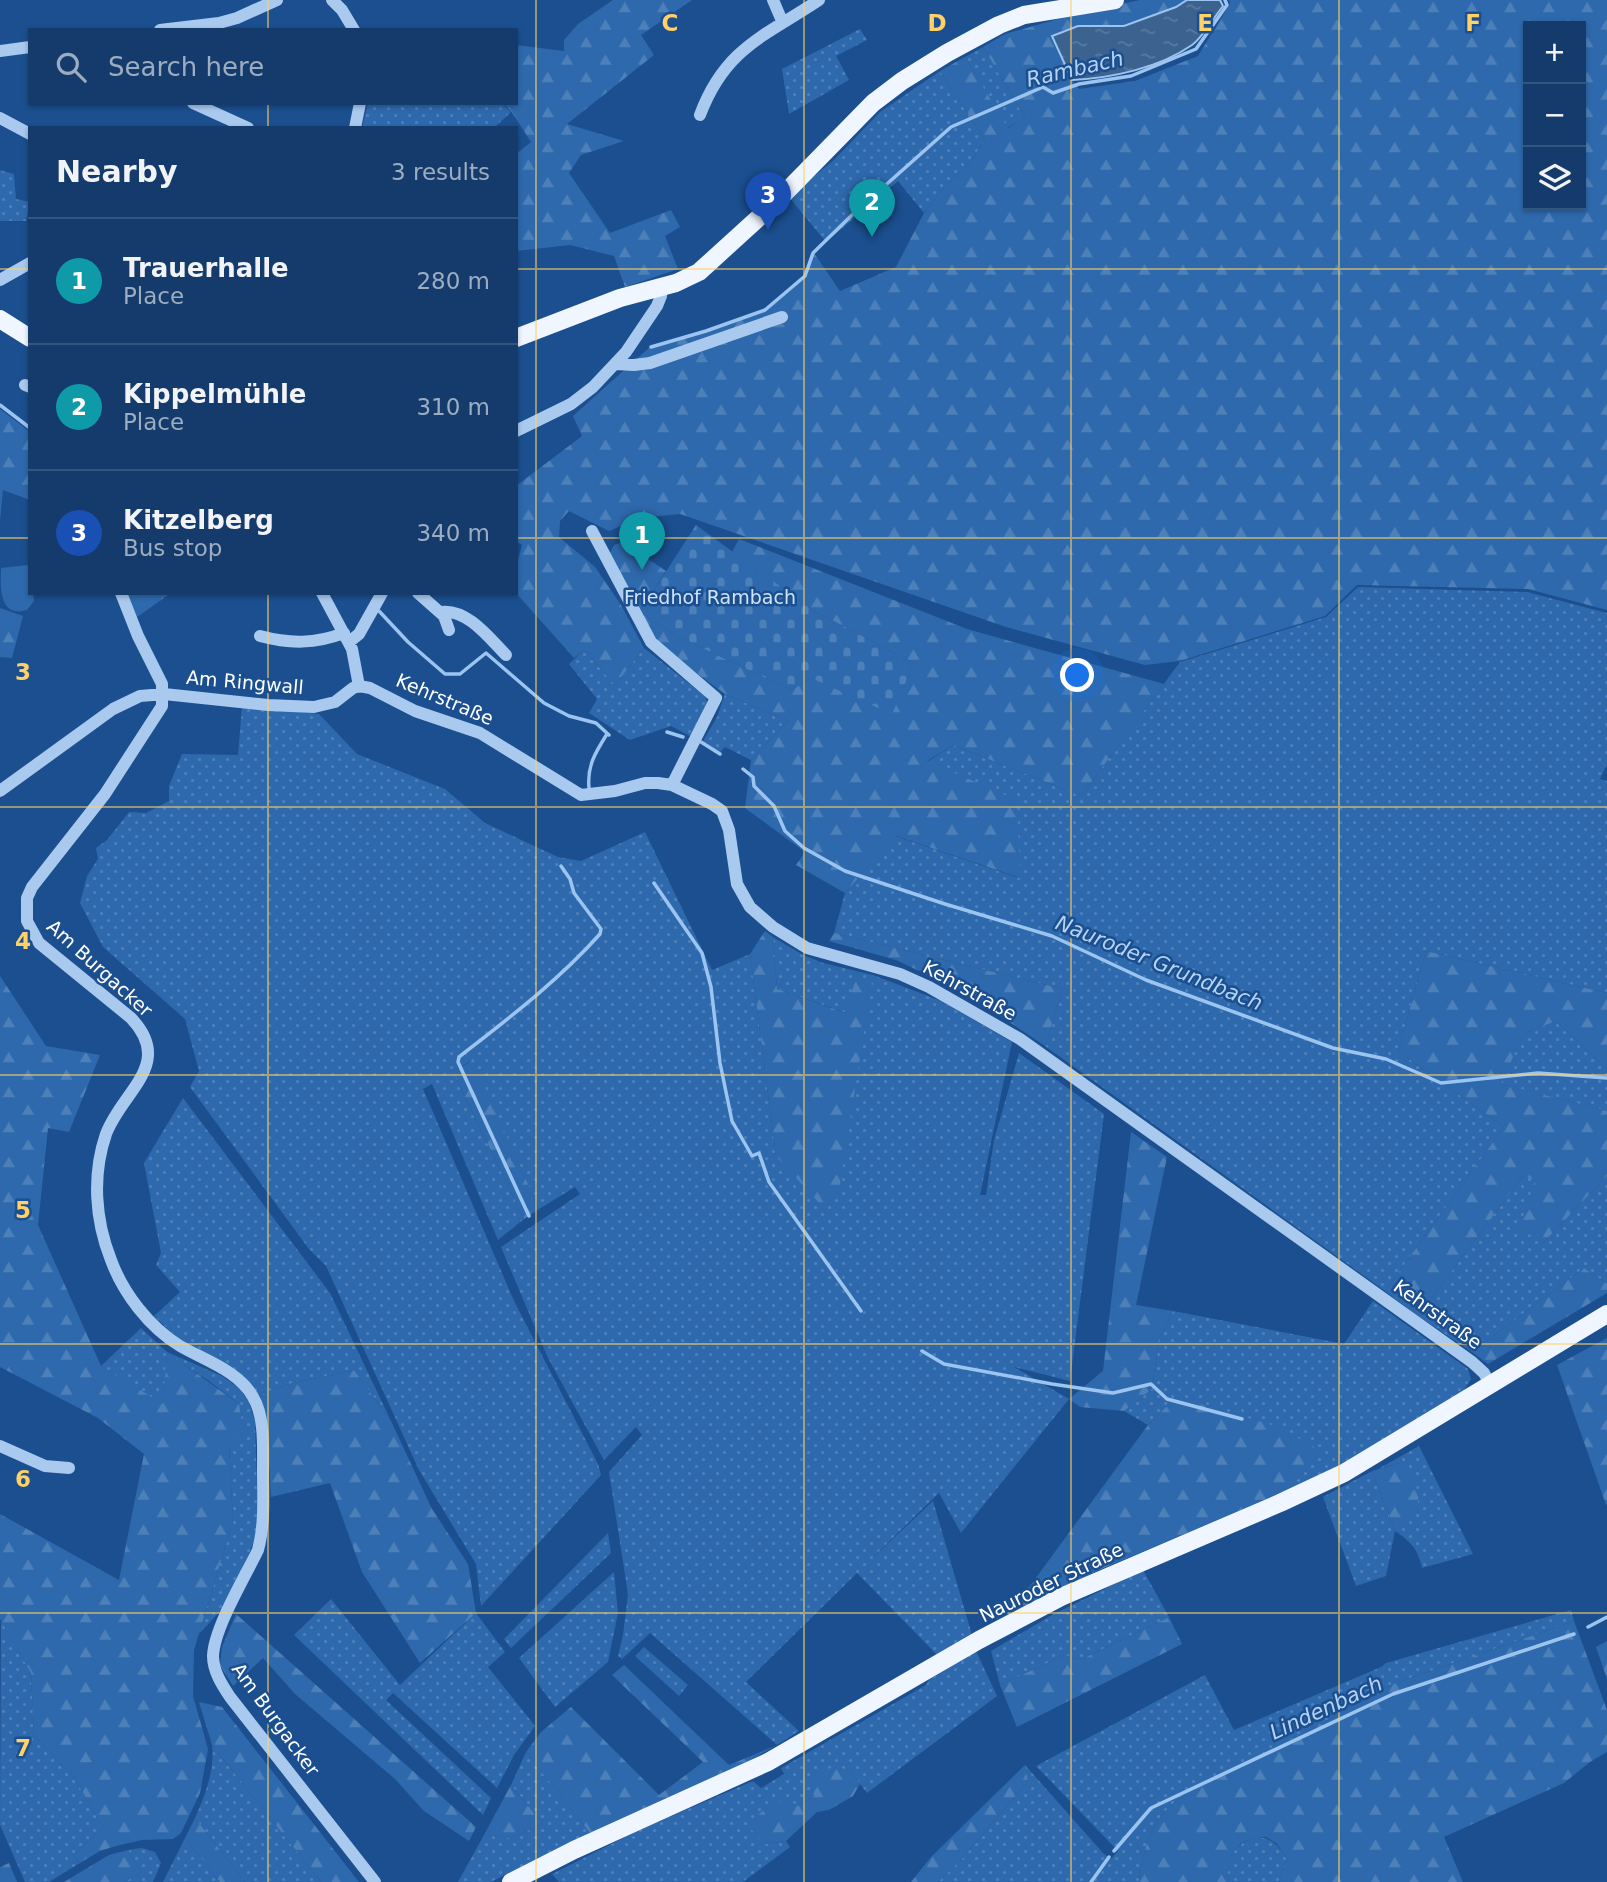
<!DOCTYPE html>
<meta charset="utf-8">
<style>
:root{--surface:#143b6b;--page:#1d4271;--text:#f1f3f6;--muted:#9dadc1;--line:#33557e;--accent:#90b9f0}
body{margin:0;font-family:"DejaVu Sans",sans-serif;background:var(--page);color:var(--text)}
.controls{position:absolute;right:21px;top:21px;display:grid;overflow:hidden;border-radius:0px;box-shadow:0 2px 5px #0004}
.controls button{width:63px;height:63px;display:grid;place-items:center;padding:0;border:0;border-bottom:2px solid var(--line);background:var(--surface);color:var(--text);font:35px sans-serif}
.you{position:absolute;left:1078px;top:676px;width:24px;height:24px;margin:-18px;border:5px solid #fff;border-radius:50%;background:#1a73e8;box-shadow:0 0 0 10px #1a73e833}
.badge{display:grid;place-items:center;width:46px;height:46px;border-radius:50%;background:var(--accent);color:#fff;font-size:23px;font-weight:700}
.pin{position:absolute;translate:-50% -58px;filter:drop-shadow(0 2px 4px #0008)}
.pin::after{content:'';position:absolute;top:37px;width:24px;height:21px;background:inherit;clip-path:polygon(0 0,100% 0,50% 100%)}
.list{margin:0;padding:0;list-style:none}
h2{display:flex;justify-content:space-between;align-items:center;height:91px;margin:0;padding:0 28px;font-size:30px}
h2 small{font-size:23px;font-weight:400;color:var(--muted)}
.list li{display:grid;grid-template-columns:46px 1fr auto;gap:21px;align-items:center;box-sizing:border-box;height:126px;padding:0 28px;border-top:2px solid var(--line)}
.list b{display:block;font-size:26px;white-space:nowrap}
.list p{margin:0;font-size:23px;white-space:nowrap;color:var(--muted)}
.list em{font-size:23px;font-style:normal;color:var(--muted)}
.icon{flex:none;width:38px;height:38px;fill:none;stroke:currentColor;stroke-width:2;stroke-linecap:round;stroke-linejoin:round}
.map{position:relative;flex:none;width:1607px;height:1882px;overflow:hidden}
.search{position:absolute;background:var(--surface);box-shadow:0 2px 5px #0004;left:28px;top:28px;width:490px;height:77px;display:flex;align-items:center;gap:18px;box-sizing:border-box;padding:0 24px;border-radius:0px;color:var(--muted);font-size:26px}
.panel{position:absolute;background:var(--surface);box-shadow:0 2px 5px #0004;left:28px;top:126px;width:490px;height:469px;border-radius:0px}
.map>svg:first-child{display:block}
.grass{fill:url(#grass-dots)}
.forest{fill:url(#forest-firs);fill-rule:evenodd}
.cemetery{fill:url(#cemetery-stones)}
.park{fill:#2e69ad}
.water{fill:url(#water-ripples);stroke:#9cc4f0;stroke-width:2}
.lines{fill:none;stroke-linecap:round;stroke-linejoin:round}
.stream{stroke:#9cc4f0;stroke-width:3.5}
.minor{stroke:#a9c9ee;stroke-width:12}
.major{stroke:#f0f6ff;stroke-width:18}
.grid{fill:none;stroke:#ffd166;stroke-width:2;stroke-opacity:0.55}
.labels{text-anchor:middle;stroke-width:5;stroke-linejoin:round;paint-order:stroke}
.park-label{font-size:19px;fill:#cfe3fa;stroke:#1b4f8f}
.street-label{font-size:19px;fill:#fff;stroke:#1b4f8f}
.water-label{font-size:21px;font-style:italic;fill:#b5d3f5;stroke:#1b4f8f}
.grid-label{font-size:23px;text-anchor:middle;font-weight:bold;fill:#ffd166;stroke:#1b4f8f;stroke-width:5;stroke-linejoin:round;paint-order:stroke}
</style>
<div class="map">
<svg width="1607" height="1882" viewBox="0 0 1607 1882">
<defs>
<pattern id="grass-dots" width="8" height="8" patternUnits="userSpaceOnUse" patternTransform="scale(1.75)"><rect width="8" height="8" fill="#2e69ad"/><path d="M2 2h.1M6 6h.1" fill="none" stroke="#4d80b9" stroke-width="1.8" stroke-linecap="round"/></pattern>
<pattern id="forest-firs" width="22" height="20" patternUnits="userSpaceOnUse" patternTransform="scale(1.75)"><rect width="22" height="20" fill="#2e69ad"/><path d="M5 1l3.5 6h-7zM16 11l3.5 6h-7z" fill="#4d80b9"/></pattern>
<pattern id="cemetery-stones" width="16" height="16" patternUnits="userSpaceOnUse" patternTransform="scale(1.75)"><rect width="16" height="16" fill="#2e69ad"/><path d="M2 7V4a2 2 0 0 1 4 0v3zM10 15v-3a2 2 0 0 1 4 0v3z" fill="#4d80b9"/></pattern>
<pattern id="water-ripples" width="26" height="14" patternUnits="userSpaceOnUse" patternTransform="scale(1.75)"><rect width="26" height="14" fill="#3c6290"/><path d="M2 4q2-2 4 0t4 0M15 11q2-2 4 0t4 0" fill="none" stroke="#597aa1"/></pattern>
</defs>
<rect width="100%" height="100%" fill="#1b4f8f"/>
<!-- grass -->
<path class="grass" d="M860,29l7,11 -31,16 13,24 -60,34 -7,-45z
M983,47l42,71 -18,10 -42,-71z
M940,71l45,69 -21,30 -20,17 -20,26 -26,-32 -72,61 -37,-45 45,-37 46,-48z
M368,103h133l10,9 -17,16h-132z
M0,170l14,4 2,25 14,3 -4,19h-26z
M1358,587l169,5 80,21v151l-7,15 7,2v212l-181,-42 -28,100 106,76 -119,164 -340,-245 18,-57 -229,-56 11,-40 50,-57 124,42 -92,-116 26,-17 128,51 99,-134 146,-45z
M644,648l61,48 2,6 -15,35 -21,-11 -41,14 -41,-27 8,-14 -28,-35 15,-14 31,35z
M725,694l63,27 -37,39 -26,-13 -5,5 -18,-9 15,-26z
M242,706l77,8 38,40 88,35 40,34 73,34 23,4 64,-29 67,138 38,-16 26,202 71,-143 -70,-24 -4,-52 30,18 20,8 50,12 68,26 71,41 -32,153h6l8,-55 25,-87 85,61 -34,267 -56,-14 55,32 -108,134 -22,-40 -74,72 68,-64 39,134 -34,21 -81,-83 -111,109 53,49 -22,14 -127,-112 -28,26 -4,-3 5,-21 5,-41 -19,-122 33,-37 -6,-8 -32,33 -56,-102 -47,-111 79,-53 -5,-7 -36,22 -67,-149 -19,12 71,147 -26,21 -66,-156 -9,5 91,212 84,163 3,11 -120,131 -5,-42 -57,-94 -93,-204 -17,-17 -119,-162 9,-16 -14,-52 -82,-72 -23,-44 7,-27 11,-17 -2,-11 11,-8 22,-28 17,1 23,-12v-15l13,-32 56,1z
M1556,1021l51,48v42l-107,-27 23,-50z
M183,1098l147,195 61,128 -37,-51 -69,15 -26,11 -84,-60 -21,-20 26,-24 -24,-27 5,-12 -17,-90z
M1523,1176l12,3 8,64 64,-67v108l-23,-16 -112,84 -54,-36z
M1373,1301l95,68 3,10 -7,11 -125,76 -44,21v-15l-119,-75 -28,28 -24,-14 28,-22 7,-50 14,-28 171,33z
M141,1328l26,24 55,24 17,12 10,14 6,20 3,98 -3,18 -11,30 -21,40 -24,26 34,-113 -4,-78 10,-39 -30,-23 -42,-28 -4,52 -62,-39z
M1419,1446l54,108 -51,14c-4,-19 -11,-26 -27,-37l-9,45 -30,10 -33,-89 49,-26 23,59 5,-67 -22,6z
M608,1533l3,20 -100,95 -7,-9z
M1143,1570l26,47 -89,43 -15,-5 -65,30 -9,-34 61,-36z
M614,1572l4,41 -10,49 -53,45 -36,-49z
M331,1599l69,86 76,-72 29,39 -17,15 47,59 -21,29 -17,33 -104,-95 -7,7 105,98 -8,17 -189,-180z
M1571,1610l3,11 -181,63 -73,41 -131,67c-37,24 -44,48 -50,90h-201l24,-23 66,-78 -3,-16 78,88 8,6 7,-8 -82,-85 169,-91 29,55 147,-63 5,-4z
M1,1620l30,53 3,63 40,41 29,51 -30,27 7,8 -31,19h-24l-25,-57z
M644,1647l44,38 -9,11 -44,-40z
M976,1651l21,45 -130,97 -17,-22 -40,10 4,15 -16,10 -34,38 22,-3 4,6 -47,35h-184l-7,-8 85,-43 116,-50 8,7 23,-14 -3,-6 145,-83 3,-5z
M212,1745l109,137h-76l-50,-64c10,-23 20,-47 17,-73z
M526,1752l64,81 -99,49h-33l26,-47 27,3 32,-14 -32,-39z
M1256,1837c16,0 22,9 31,21l-8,24h-52c1,-25 4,-36 29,-45z
M185,1838l35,44h-57z
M142,1848l13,4 6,11 -8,19h-29l18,-10 -14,-22z"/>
<!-- forest -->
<path class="forest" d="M613,0h79l-51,35 13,20 -87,69 57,17 -43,14 -12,18 41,60 61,-23 9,17 -15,9 13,33 -53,18 -11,-31 -44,-11 -54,6v-97l15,-12 -20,-31 -9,-8h14v-58l48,6v-11l14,-16z
M1140,0h47l-11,7 -52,19 -28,-1 -44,12 20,43 7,9 56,-8 63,-25 32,-52 -1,-4h378v610l-79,-21 -171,-4 -32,31 -145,45 -35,4 -139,-38 -326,-113 -40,4 -31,13 -40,-20 -9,10 -1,16 36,30 26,38 23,43 -29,37 -31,-35 -10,8 -58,-65v-25l6,-23 -6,-4v-55l66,-50 -9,-20 78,-70 56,-14 58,-22 41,-34 8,-23 26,38 56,-24 28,-54 20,-26 20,-17 21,-30 -45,-69 25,-14 43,71 17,-10 -42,-71 22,-13 67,-19zM1528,26h53v179h-53z
M0,409l30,23v68l-27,-10 -3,31z
M739,539l228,90 197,55 -83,112 -128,-51 -26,16 90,39 3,78 -124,-42 -51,57 -49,-28 9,-13 -60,-44 6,-48 37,-39 -63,-27 -71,-52 -45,-87 5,-10 6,-2 15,7 31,21 -26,41 37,24 114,54 20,-12 81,35 22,-50 -100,-52 -82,-59z
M126,593h45l-34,24z
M0,608l23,8 -11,42 -12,-1z
M765,931l8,6 4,52 69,24 9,-32 18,-6 -35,222 -16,9 -46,-50 -26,-202z
M834,933l229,56 -18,57 -77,-52 -72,-34 -67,-19z
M1426,951l181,42v76l-51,-48 -33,13 -22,50 106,27v65l-64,67 -24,-15 16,-48 -12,-4 -105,140 -33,-25 119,-164 -106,-76z
M0,976l46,70 54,9 -31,77 -21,-4 -10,97 63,141 62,38 4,-52 72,52 5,31 -15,8 4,78 -39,129 -1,46 15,53 -8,44 -19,40 -8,6 -31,1 -26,6 -16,5 -20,12 -7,-8 30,-27 -29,-51 -40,-41 -3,-63 -31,-54v-105l119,66 25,-126 -46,-36 -98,-51z
M473,1060l66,149 -15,10 -71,-147z
M1131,1132l36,25 -31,148 37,6 -14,28 -7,50 -28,22 -44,-4 -11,-8 34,-28z
M1584,1268l23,16v9l-119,71 -16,-12z
M1607,1338v166l-1,1 -49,-140z
M354,1370l37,51 41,88 36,55 8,49 -56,50 -58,-91 -32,-89 -59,14 -4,-63 -8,-38 26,-11z
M1176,1397l99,29 45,24 -25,22v15l-196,83 -104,50 -2,-9 37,-25 118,-161z
M1400,1463c5,6 14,15 16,23 6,20 0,38 -21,44l-23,-59z
M236,1614l240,213 -7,14 -45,-30 -29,-32 -100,-85 -32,-36 -30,28 -13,-21 2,-18z
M1169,1617l13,27 -165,83 -17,-42 65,-30 15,5z
M1574,1621l33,89v42l-17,10 -26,21 -120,54 19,45h-184l8,-24 -11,-15 -10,-6c-31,1 -38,17 -39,45h-88c6,-42 13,-66 50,-90l131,-67 73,-41z
M1607,1641v38l-11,-32z
M624,1665l105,100 48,-20 -46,26 -141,62 -64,-81 15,-20 30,-25 88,88 44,-33 -91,-87z
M199,1702l23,5 137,175h-38l-109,-137z
M1025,1765l3,16 -66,78 -24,23h-27l20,-25z
M838,1767l12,4 10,13 -7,12 -24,14 -12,2 -31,29 -22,3 -14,-16 -1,-6c15,-11 32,-30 49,-16l16,-10 -5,-15 12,-11z
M511,1785l32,39 -32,14 -27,-3z
M195,1818l50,64h-25l-35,-44z
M128,1850l14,22 -18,10h-60l45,-27z
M9,1863l8,19h-17v-15z"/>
<!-- cemetery -->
<path class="cemetery" d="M696,525l118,86 100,52 -22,51 -81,-36 -20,12 -114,-54 -37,-24z"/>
<!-- park -->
<path class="park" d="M27,565l3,3v25h3l1,8 -7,9c-27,8 -27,-20 -26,-42z"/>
<!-- water -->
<path class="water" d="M1187,0h33l3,6c-8,10 -21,32 -31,39 -33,23 -80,33 -120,35l-20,-44 26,-10h46l52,-19z"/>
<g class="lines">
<!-- stream -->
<path class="stream" d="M651,347l55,-16 59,-21 40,-34 8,-23 39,-38 99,-88 92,-40 10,6 26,-9 52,-8 65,-27 31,-44 -2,-5
M0,405l30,23
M379,611l29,31 37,32h15l26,-21 58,50 25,13 27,7 13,12
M667,732l16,5
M701,742l19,12
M743,769l10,8 1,9 20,20 11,25 19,17 41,23 100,33 107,32 94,44 187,68 53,11 55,24 97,-10 69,5
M589,788c-2,-22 6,-35 18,-54
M654,883l48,70 9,34 9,76 12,58 20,35 7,-3 10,29 92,129
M529,1216l-71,-154 1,-5c50,-39 99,-76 141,-123l1,-5 -27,-36 -4,-14 -9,-13
M922,1351l22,13 108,20 61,9 38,-9 16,15 75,20
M1588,1627l19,-10
M1114,1851l37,-43 242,-114 181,-60
M1091,1882l18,-25"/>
<!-- minor -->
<path class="minor" d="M332,0l10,10 12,20
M773,0l9,21
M160,30l59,-7 18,-5 40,-18
M0,51l30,-4
M193,103l55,25
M700,115c25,-67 65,-79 119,-115
M0,118l30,16
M355,128l5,-25
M0,280l30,-17
M616,364l18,1 16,-2 132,-46
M25,385l5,2
M516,431l55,-27 22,-17 33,-35 31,-46 4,-10v-9
M592,531l59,111 65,56 -44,87
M121,593l17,43 24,48v22l-57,88 -73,93 -5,11v23l12,22 92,75c44,46 -9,73 -25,116 -14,41 -11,86 5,126 12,33 38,67 69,86 24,14 59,25 73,51 12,20 10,51 10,73 0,27 2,54 -5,80 -13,27 -44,78 -45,106 0,15 9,29 17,41l145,185
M322,593l30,56 7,37
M418,593l26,23 5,14
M441,612c26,-4 49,27 65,43
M260,636c30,8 55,8 84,-3
M349,642l10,-8 23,-41
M359,686l11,2 45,23 65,22 101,62 34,-4 30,-8h13l14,2 40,19 10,7 7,19 8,54 13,23 23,20 34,21 93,26 29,13 91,52 452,323 12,11 6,11
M0,791l113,-82 27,-13 24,-2 104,11 46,2 21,-5 18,-14 6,-2
M0,1446l45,20 24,2"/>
<!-- major -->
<path class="major" d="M0,319l30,19
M516,338l104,-40 56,-15 23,-11 78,-71 96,-98 29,-22 45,-28 52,-28 25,-10 91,-15
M511,1882l63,-32 194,-88 211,-122 82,-43 219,-94 64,-30 263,-159"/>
</g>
<!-- grid -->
<path class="grid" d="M268,0v30M536,0v1882M804,0v1882M1071,0v1882M1339,0v1882M268,103v25M0,269h30M516,269h1091M0,538h30M516,538h1091M268,593v1289M0,807h1607M0,1075h1607M0,1344h1607M0,1613h1607"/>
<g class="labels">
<!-- park labels -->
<g class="park-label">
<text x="710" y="604">Friedhof Rambach</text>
</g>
<!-- street labels -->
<g class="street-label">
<text transform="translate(245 682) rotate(5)" y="7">Am Ringwall</text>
<text transform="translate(445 699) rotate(23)" y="7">Kehrstraße</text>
<text transform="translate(100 968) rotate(42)" y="7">Am Burgacker</text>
<text transform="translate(970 990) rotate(29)" y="7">Kehrstraße</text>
<text transform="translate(1438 1314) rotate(36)" y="7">Kehrstraße</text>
<text transform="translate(1051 1582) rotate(-26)" y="7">Nauroder Straße</text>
<text transform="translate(276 1719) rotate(54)" y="7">Am Burgacker</text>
</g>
<!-- water labels -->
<g class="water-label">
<text transform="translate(1075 69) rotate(-13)" y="7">Rambach</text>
<text transform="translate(1159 963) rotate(22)" y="7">Nauroder Grundbach</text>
<text transform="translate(1326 1708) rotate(-25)" y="7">Lindenbach</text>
</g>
</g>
<g class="grid-label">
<text x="670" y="31">C</text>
<text x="937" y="31">D</text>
<text x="1205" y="31">E</text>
<text x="1473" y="31">F</text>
<text x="23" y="680">3</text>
<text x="23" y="949">4</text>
<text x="23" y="1218">5</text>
<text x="23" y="1487">6</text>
<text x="23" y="1756">7</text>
</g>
</svg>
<div class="controls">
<button>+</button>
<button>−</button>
<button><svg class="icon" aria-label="layers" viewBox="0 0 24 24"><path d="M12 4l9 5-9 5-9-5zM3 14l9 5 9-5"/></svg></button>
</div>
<div class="you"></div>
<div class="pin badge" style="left:642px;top:570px;background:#0f9aa8">1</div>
<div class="pin badge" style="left:872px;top:237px;background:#0f9aa8">2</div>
<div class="pin badge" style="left:768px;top:230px;background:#1a4fb4">3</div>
<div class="search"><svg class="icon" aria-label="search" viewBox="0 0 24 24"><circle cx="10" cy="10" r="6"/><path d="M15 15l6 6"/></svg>Search here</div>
<section class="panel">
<h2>Nearby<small>3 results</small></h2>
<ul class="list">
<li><span class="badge" style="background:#0f9aa8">1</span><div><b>Trauerhalle</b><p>Place</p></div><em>280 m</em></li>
<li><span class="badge" style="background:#0f9aa8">2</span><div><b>Kippelmühle</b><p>Place</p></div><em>310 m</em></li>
<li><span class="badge" style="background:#1a4fb4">3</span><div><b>Kitzelberg</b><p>Bus stop</p></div><em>340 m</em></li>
</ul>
</section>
</div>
